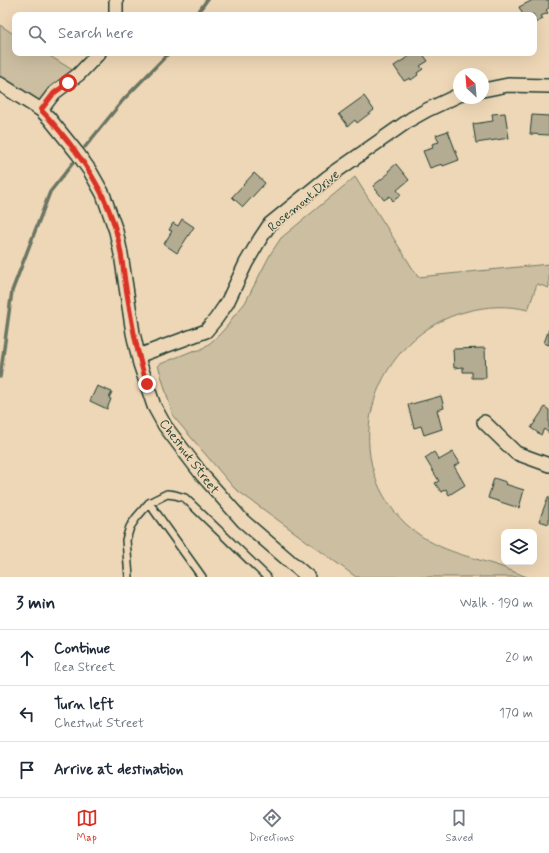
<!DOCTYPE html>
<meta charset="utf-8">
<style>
:root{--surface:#fff;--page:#f6f6f7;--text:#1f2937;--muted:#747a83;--line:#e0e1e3;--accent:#d93025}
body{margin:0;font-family:Mynerve,sans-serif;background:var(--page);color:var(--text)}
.controls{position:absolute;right:12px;bottom:12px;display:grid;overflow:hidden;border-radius:8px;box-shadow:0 4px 16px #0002}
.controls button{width:36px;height:36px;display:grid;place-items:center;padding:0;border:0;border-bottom:1px solid var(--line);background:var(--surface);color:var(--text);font:20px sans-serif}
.compass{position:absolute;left:453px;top:68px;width:36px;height:36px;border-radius:50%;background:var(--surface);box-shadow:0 4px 16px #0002;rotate:334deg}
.stop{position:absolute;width:12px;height:12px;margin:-9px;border:3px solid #d93025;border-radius:50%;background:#fff}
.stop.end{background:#d93025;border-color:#fff;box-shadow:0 1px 4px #0008}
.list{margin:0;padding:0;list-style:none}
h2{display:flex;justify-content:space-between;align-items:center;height:52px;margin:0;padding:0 16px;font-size:17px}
h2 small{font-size:13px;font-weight:400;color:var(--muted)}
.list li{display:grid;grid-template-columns:26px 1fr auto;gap:12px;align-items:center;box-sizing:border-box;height:56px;padding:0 16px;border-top:1px solid var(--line)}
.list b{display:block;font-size:15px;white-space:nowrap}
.list p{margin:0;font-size:13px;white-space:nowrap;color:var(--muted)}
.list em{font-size:13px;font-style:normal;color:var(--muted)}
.icon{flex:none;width:22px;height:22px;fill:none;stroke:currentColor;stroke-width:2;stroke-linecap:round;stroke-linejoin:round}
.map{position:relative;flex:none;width:549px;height:577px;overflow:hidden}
.search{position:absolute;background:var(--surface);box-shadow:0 4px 16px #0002;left:12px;right:12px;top:12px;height:44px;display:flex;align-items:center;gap:10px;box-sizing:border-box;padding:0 14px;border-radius:8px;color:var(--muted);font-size:15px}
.sheet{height:220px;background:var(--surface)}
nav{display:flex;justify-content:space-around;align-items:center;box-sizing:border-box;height:56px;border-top:1px solid var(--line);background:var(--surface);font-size:11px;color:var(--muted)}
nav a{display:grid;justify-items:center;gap:2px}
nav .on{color:var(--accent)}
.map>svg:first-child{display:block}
.green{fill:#ccbea1;stroke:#767e6a}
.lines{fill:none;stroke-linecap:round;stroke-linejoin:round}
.stream{stroke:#6a7563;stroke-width:3.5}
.building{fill:#b4ac92;stroke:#1f3d34}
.service-casing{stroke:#1f3d34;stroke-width:10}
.minor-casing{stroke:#1f3d34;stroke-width:16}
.service{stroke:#eed7b6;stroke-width:7}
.minor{stroke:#eed7b6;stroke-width:13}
.route{stroke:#d93025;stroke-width:5}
.labels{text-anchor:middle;stroke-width:3;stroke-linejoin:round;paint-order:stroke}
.street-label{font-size:13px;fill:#1f3d34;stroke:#eed7b6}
</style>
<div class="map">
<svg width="549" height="577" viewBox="0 0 549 577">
<rect width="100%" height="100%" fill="#eed7b6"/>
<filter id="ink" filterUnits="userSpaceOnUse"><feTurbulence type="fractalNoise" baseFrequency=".025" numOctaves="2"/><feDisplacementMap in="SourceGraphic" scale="8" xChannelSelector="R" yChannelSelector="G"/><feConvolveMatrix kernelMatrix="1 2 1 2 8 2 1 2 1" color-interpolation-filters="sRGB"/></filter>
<g filter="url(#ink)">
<!-- green -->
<path class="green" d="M0,25l15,10v18h30l34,21 -38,36 -41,-26z
M355,177l63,100 131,-13v24l-12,-4 -9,26c-20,-5 -40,-4 -60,1 -94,23 -135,144 -62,213 29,27 60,31 96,43 8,3 17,7 25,10h-171l-122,-89 -61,-72 -15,-51 34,-14 8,-1 10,-7 9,-8 9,-10 5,-8 12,-14 26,-50 10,-15z"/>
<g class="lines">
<!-- stream -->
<path class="stream" d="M196,15l11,-15
M85,147l39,-48 45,-46
M0,377l12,-86 38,-99 23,-29"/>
</g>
<!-- building -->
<path class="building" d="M533,0h16v8l-3,2 2,3 -7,3 2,3 -8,4 -1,-3v-5h-11l-4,-8z
M414,53h8l6,8 -8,5 3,3 -6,4 1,2 -7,5 -1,-2 -6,3 -10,-15z
M364,96l10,14 -17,13 -2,-3 -7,6 -9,-12z
M505,113l4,25 -33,5 -3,-19 20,-3 -1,-7z
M532,115l17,1v19l-19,-1z
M448,131l11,29 -16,6 -1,-2 -12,4 -7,-17 10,-3 -1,-4 7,-2 -3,-7z
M396,164l13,16 -12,10 4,5 -8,6 -3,-5 -6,4 -11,-14 16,-13 -1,-2z
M254,173l11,10 -22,24 -11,-10z
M182,219l12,8 -17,26 -13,-9 8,-13 -3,-1 4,-7 5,3z
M549,329v16l-5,-2z
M485,348l1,30h-14v-6h-9v-5l-9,1 -1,-19z
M97,386l15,6 -3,6 2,1 -4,10 -17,-8z
M441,396l3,12 -7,2 5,19 -18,6 -3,-9 -7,2 -6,-23z
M545,407l4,3v23l-5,-4 -3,6 -10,-7z
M434,452l5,8 14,-8 7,11 -6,3 11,19 -16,10 -3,-6 -5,3 -6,-9 4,-2 -14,-23z
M494,478l12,4 -1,2 19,6 -5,18 -31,-10z
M548,497h1v27l-10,-3z"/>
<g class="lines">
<!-- service casing -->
<g class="service-casing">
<path id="service" d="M149,503l53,74
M129,577l-3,-37 4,-13 6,-9 13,-15 18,-9 8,1 10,3 82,79"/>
</g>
<!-- minor casing -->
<g class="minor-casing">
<path id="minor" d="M116,0v15
M0,84l41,26 8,8 29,36 12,17 13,23 13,37 5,23 12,79 7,31 14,42 11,20 38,50 40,45 65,56
M483,90l25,-5 41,1
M41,110l13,-17 25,-19 20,-21
M138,356l68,-25 10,-12 11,-16 19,-40 14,-24 10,-15 58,-47 83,-58 16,-9 32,-15
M484,422l32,31 33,12"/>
</g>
<!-- service -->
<use href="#service" class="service"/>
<!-- minor -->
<use href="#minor" class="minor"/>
</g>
</g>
<g class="lines" filter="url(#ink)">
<!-- route -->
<path class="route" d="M68,83l-14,10 -13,17c10,10 18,20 26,30 22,28 40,57 49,91 5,17 7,34 9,51 6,35 11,69 22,102"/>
</g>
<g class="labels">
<!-- street labels -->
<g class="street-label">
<text transform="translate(303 200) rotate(-40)" y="5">Rosemont Drive</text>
<text transform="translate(190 456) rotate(53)" y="5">Chestnut Street</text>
</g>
</g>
</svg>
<div class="controls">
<button><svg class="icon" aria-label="layers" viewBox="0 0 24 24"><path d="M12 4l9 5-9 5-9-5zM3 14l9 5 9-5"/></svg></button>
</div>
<svg class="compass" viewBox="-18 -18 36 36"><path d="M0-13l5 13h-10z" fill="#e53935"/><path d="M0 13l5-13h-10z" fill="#747a83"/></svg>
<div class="stop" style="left:68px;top:83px"></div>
<div class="stop end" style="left:147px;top:384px"></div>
<div class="search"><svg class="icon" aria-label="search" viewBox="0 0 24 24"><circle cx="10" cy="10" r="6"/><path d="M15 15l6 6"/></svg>Search here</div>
</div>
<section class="sheet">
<h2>3 min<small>Walk · 190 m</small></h2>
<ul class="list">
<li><svg class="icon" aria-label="ahead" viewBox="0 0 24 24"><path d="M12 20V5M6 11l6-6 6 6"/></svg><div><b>Continue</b><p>Rea Street</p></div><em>20 m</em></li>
<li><svg class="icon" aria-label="left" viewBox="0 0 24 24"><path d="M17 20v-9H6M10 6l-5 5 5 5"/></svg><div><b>Turn left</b><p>Chestnut Street</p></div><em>170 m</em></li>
<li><svg class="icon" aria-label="arrive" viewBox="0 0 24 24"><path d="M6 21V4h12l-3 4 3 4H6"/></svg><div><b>Arrive at destination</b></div></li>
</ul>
</section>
<nav>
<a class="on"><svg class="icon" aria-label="map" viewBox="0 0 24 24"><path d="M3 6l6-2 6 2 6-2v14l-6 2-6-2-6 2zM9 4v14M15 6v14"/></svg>Map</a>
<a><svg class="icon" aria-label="directions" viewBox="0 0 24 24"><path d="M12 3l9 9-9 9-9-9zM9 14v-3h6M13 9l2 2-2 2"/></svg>Directions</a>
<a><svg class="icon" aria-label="saved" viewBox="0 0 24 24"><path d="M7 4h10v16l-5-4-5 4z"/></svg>Saved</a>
</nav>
